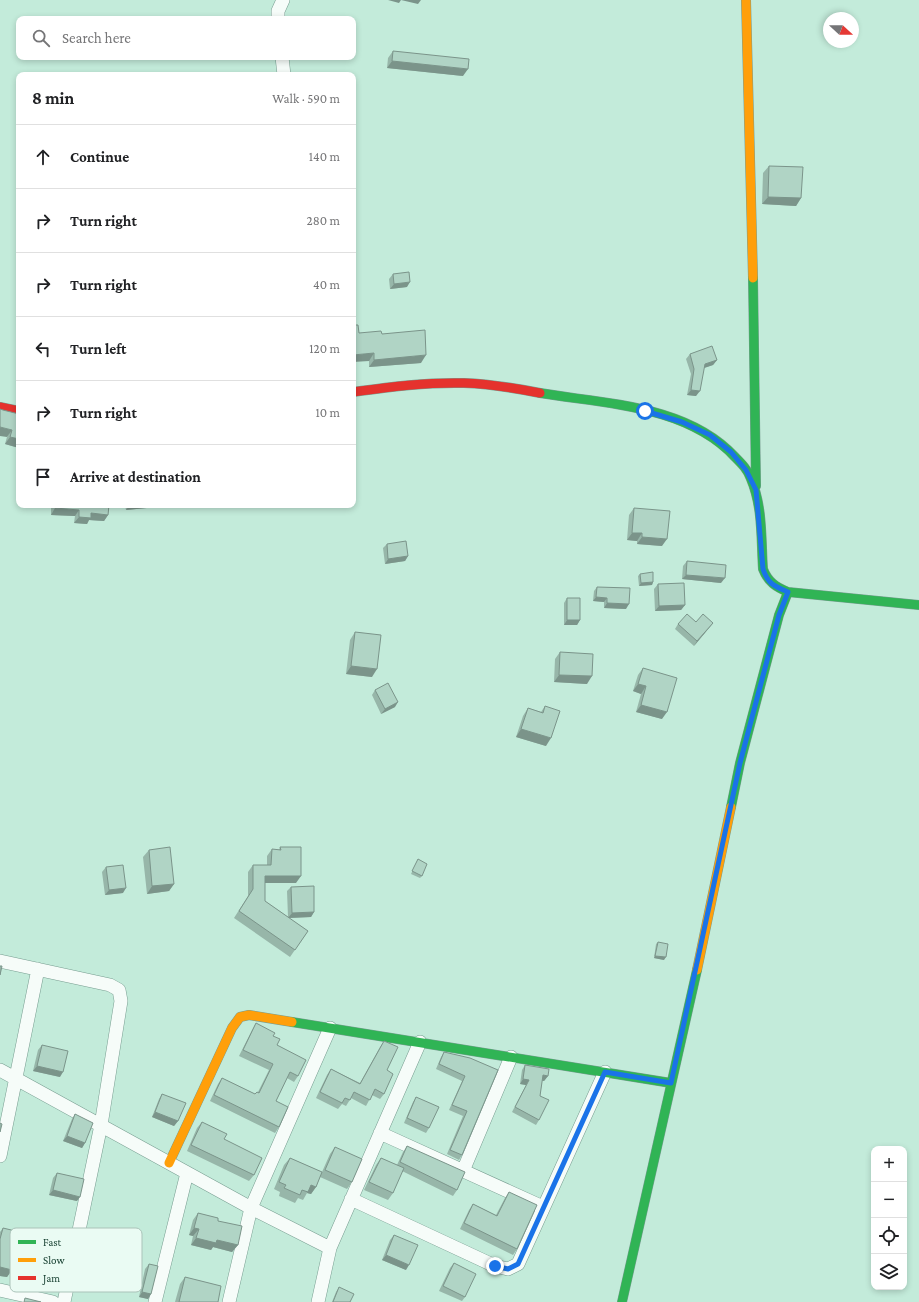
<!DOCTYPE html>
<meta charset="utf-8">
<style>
:root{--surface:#fff;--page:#f2f2f2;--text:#202124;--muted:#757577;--line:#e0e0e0}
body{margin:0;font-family:"Crimson Pro",serif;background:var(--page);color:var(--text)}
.controls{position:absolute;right:12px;bottom:12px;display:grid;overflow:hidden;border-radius:8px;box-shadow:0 2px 6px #0003}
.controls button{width:36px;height:36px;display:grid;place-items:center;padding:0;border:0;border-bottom:1px solid var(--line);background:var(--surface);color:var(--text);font:20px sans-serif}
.compass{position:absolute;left:823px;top:12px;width:36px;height:36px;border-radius:50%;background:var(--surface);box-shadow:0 2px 6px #0003;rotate:111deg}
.stop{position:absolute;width:12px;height:12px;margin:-9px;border:3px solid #1a73e8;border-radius:50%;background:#fff}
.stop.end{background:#1a73e8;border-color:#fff;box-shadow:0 1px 4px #0008}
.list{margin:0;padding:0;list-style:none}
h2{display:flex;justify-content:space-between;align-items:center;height:52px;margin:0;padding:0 16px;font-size:17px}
h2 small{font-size:13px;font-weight:400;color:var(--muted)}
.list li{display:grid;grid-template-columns:26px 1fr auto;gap:12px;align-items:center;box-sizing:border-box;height:64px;padding:0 16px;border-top:1px solid var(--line)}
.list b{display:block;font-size:15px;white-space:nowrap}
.list em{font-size:13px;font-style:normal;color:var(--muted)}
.icon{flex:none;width:22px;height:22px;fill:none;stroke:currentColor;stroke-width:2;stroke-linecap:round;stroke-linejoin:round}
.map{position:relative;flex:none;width:919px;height:1302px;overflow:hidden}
.search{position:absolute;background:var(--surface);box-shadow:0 2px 6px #0003;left:16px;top:16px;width:340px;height:44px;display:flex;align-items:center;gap:10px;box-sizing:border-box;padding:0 14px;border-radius:8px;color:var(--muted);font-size:15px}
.panel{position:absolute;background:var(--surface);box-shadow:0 2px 6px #0003;left:16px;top:72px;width:340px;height:436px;border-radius:8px}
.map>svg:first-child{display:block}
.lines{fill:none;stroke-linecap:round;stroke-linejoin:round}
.street-casing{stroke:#779d90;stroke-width:14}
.fast-casing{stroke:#779d90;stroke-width:10}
.slow-casing{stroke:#779d90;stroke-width:10}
.jam-casing{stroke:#779d90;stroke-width:10}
.street{stroke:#f6fcf9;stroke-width:13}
.fast{stroke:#30b455;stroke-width:9}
.slow{stroke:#ff9f0a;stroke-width:9}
.jam{stroke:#e5322d;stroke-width:9}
.wall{fill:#97b6a9}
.shaded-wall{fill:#7b948a}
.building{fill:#b0d4c5;stroke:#7b948a}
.route{stroke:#1a73e8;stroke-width:5}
.key{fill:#eafbf3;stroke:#abc3b9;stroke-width:1}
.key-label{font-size:11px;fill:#184132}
</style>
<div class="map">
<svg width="919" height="1302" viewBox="0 0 919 1302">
<rect width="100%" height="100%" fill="#c3ebda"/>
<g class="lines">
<!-- street casing -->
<g class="street-casing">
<path id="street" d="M278,19v-8l5,-11
M282,57l2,18
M0,961l110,24 9,5 2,11 -20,124 -37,177
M0,1070l251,138 79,40
M380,1133l163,74
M0,1156l38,-187
M463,1171l48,-114
M351,1199l144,67 13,3 10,-5 87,-192
M0,1290l53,12
M155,1302l32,-129
M229,1302l22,-94 79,-180
M318,1302l12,-54 90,-206"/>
</g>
<!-- fast casing -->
<g class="fast-casing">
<path id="fast" d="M753,278l3,208
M540,393c65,11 147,12 195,64 7,7 13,13 16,22 12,28 10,61 12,90 5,13 13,18 25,23l131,13
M731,807l9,-44 39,-148 9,-23
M292,1022l379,61
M622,1302l75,-332"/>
</g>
<!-- slow casing -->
<g class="slow-casing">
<path id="slow" d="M746,0l7,278
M697,970l34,-163
M169,1163l63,-135 8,-11 9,-2 43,7"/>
</g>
<!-- jam casing -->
<g class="jam-casing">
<path id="jam" d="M353,392c37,-5 74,-10 111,-9 25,1 51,5 76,10
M0,407l19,4"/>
</g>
<!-- street -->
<use href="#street" class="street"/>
<!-- fast -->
<use href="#fast" class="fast"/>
<!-- slow -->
<use href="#slow" class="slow"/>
<!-- jam -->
<use href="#jam" class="jam"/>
</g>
<!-- wall -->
<path class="wall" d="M393,51l70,25 -76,-8 1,-10z
M769,166l32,32 -5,8 -34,-2 1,-31z
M393,274l14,13 -17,2 -1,-10z
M359,333l23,1 39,29 -52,4v-6z
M690,354l27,6 -4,5 -9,3 -8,28 -9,-1 4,-21 -5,-15z
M19,414v34l-14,-4 2,-7z
M40,505h69l-1,10 -4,6 -15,-1 -2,4 -13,-1 1,-7 -24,-1v-8z
M125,505h33l-1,2 -31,3z
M634,508l28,38 -25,-2v-3l-10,-1 2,-25z
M387,544l21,12 -3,5 -20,3 -2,-16z
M687,561l34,22 -39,-4 1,-13z
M640,574l13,8 -1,3 -13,1 -1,-10z
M658,584l27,21 -4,5 -26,1 -1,-22z
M597,587l29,22 -22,-1v-6l-11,-1 1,-10z
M567,598l13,22 -3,5h-13v-22z
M696,622l17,1 -4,5 -15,18 -19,-17 3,-5z
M355,632l17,45 -26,-3 4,-34z
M560,652l27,32 -33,-2 1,-23z
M643,668l19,51 -26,-7 5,-18 -8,-3 5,-16z
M375,690l20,17 -14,7 -9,-19z
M545,706l1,40 -30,-9 7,-21 5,-8 13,4z
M280,847l16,36h-31v18l23,16 -1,-26 4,-4 23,25 -3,5 -22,1 19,13 -18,26 -56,-39 14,-22v-24l5,-7h14v-9l5,-7 7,1z
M149,850l25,34 -5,7 -22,3 -4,-37z
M418,859l4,17 -2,2 -9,-4z
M106,867l17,26 -18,2 -3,-23z
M658,942l6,18 -10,-2 2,-14z
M256,1023l17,13 4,9 21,31 -4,6 -7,-4 -11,23 3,26 -4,6 -65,-32 8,-17 4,-6 33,16 2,-2h1l11,-22 -30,-14 13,-26z
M384,1041l3,29 -3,24 -4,5 -8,-4 -6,11 -15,-8 -5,8 -4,-2 -4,5 -22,-11 11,-23 4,-6 29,14 20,-36z
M42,1045l18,32 -27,-6 5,-21z
M444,1052l54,18 -36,85 -3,5 -12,-6 16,-38 -14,-6 13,-29 -26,-12 5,-12z
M525,1065l23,11 -4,5h-2l-2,15 -1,24 -3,5 -24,-13 14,-27 -6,-1 2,-14z
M162,1094l16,27 -4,5 -22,-9 7,-18z
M416,1097l13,31 -3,5 -22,-10 9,-21z
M75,1114l10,29 -3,5 -19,-7 9,-22z
M202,1122l22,17 30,36 -5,6 -62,-30 10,-23z
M407,1146l50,44 -4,6 -51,-25 -9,22 -5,7 -24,-10 12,-25 5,-7 16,7 6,-13z
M335,1147l17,35 -5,7 -27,-12 -4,10 -5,7 -4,-1 -4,7 -5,-2 -3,5 -16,-7 1,-4 -6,-3 10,-24 6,-7 32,14 8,-18z
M57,1173l20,28 -28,-6 4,-17z
M509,1192l8,57 -4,6 -53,-26 9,-19 4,-6 23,11 9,-17z
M198,1213l20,8 20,24 -6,7 -19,-5 -2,3 -20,-5 2,-9 -4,-1 4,-15z
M3,1228l30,27 -16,-4 -5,19 -5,7 -7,-1v-44z
M394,1235l12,35 -24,-10 8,-20z
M46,1245l20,20 -4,5 -23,-5 4,-15z
M454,1263l11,34 -3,4 -23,-10 11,-23z
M149,1264l2,30 -3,5 -9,-2 6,-28z
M185,1277l33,25h-43l5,-18z
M339,1287l11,15h-18l4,-10z"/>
<!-- shaded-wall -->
<path class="shaded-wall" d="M388,0h33l-3,4 -17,-4 -2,3z
M392,61l76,8 -5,7 -76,-8z
M768,197l33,1 -5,8 -34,-2z
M410,282l-3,5 -17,2 4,-5z
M374,353l-5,8 -16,1v-7z
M426,355l-5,8 -52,4 5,-7z
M717,360l-4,5 -12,4 4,-5z
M691,390l9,1 -4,5 -9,-1z
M0,427l12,3 -5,7 -7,-1z
M10,437l9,2v9l-14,-4z
M40,505h12l-1,2z
M130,505h28l-1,2 -31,3z
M55,508l24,2 -4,6 -24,-1z
M91,513l17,2 -4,6 -15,-1 -2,4 -13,-1 5,-6z
M632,533h10l-5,8 -10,-1z
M642,537l25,2 -5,7 -25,-2z
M408,556l-3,5 -20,3 3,-5z
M686,575l39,3 -4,5 -39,-4z
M653,582l-1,3 -13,1 2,-3z
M596,597l11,1 -3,4 -11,-1z
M607,603l22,1 -3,5 -22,-1z
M685,605l-4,5 -26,1 4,-5z
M567,620h13l-3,5h-13z
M713,623l-4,5 -15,18 3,-5z
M351,666l26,3 -5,8 -26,-3z
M559,675l33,1 -5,8 -33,-2z
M638,684l8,2 -5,8 -8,-3z
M398,702l-3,5 -14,7 4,-5z
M641,705l26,7 -5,7 -26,-7z
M521,729l30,9 -5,8 -30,-9z
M265,876h36l-5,7h-36z
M174,884l-5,7 -22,3 5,-8z
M126,888l-3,5 -18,2 4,-5z
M314,912l-3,5 -23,1 4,-5z
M655,956l11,1 -2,3 -10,-2z
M37,1066l26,6 -3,5 -27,-6z
M543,1075l5,1 -4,5 -4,-1z
M523,1079l6,1 -3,5 -6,-1z
M155,1112l23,9 -4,5 -22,-9z
M67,1136l18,7 -3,5 -19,-7z
M311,1185l5,2 -5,7 -4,-1z
M53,1190l27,7 -3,4 -28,-6z
M194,1228l5,1 -6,7 -4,-1z
M196,1238l21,2 21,5 -6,7 -19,-5 -2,3 -20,-5z
M19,1243l19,5 -5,7 -19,-4z
M386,1255l23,10 -3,5 -24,-10z
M43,1260l23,5 -4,5 -23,-5z
M0,1267l12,3 -5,7 -7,-1z
M142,1292l9,2 -3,5 -9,-2z"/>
<!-- building -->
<path class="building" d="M393,51l76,8 -1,10 -76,-8z
M769,166l34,1 -2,31 -33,-1z
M409,272l1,10 -16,2 -1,-10z
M353,325h5l1,8 22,-2 1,3 43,-4 1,25 -52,5v-7l-21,2z
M712,346l5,14 -12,4 -5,27 -9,-1 3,-21 -4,-15z
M0,409l3,1 16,4v25l-9,-2 2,-7 -12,-3z
M55,505h54l-1,10 -17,-2v5l-12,-1v-7l-24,-2z
M634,508l36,3 -3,28 -25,-2v-4h-10z
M406,541l2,15 -20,3 -1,-15z
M687,561l39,4 -1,13 -39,-3z
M653,572v10l-12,1 -1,-9z
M684,583l1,22 -26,1 -1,-22z
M597,587l33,1 -1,16 -22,-1v-5l-11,-1z
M567,598h13v22h-13z
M687,614l9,8 7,-8 10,9 -16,18 -19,-17z
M355,632l26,3 -4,34 -26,-3z
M560,652l33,2 -1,22 -33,-1z
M643,668l34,10 -10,34 -26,-7 5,-19 -8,-2z
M388,683l10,19 -13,7 -10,-19z
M545,706l15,5 -9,27 -30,-9 7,-21 15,5z
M170,847l4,37 -22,2 -3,-36z
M280,847h21v29h-36v25l43,30 -13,19 -56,-39 14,-22v-24h18l1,-16 9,1z
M418,859l9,5 -5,12 -10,-5z
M123,865l3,23 -17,2 -3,-23z
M314,886v26l-22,1 -1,-26z
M658,942l10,2 -2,13 -11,-1z
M0,966h2l-2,9z
M256,1023l19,10 -2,3 7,3 -3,6 29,15 -8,16 -8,-4 -14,29 12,6 -9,20 -65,-32 8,-17 33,16 2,-2 2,1 14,-29 -30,-14z
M384,1041l14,6 -11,23 6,4 -9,20 -9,-5 -5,11 -16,-8 -4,8 -5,-2 -3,5 -22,-11 11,-23 29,15z
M42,1045l26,6 -5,21 -26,-6z
M444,1052l26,6 28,12 -36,85 -12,-5 17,-39 -15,-6 13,-29 -26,-12z
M525,1065l24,4 -1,7 -5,-1 -3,21 9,4 -10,20 -24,-13 14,-27 -6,-1z
M162,1094l24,9 -8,18 -23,-9z
M416,1097l23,10 -10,21 -22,-10z
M75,1114l18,9 -8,20 -18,-7z
M202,1122l25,12 -3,5 38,19 -8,17 -63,-30z
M0,1123l2,1 -2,8z
M407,1146l58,26 -8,18 -57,-28z
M335,1147l27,12 -10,23 -27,-12z
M290,1158l32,14 -6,15 -5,-2 -3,7 -6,-2 -2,5 -16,-7 2,-3 -7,-3z
M381,1158l23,10 -11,25 -24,-11z
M57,1173l27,6 -4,18 -27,-7z
M509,1192l28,13 -20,44 -53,-26 9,-19 24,12z
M198,1213l20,5v3l24,5 -4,19 -21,-5 -1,3 -20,-5 3,-9 -5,-1z
M3,1228l37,9 -2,11 -19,-5 -7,27 -12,-3v-28z
M394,1235l24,10 -9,20 -23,-10z
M454,1263l22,11 -11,23 -22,-11z
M149,1264l9,2 -7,28 -9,-2z
M185,1277l36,9 -3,16h-39z
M339,1287l15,7 -4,8h-17z
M25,1298l16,4h-17z"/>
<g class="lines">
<!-- route -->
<path class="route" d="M495,1266l13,3 10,-5 87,-192 66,11 69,-320 39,-148 9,-23c-14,-6 -20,-8 -25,-23l-7,-79 -10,-20 -15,-18 -21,-17 -28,-13 -37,-11"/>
</g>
<!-- legend -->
<rect x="10" y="1228" width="132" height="64" rx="6" class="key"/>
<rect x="18" y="1240" width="18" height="4" fill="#30b455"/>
<rect x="18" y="1258" width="18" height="4" fill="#ff9f0a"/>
<rect x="18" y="1276" width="18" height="4" fill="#e5322d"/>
<g class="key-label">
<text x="43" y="1246">Fast</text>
<text x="43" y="1264">Slow</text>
<text x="43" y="1282">Jam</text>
</g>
</svg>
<div class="controls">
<button>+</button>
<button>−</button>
<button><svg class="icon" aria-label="locate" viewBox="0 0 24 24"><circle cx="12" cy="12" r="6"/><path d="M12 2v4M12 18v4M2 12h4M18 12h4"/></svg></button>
<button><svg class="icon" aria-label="layers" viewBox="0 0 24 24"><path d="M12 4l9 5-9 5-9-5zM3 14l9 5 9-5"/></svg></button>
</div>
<svg class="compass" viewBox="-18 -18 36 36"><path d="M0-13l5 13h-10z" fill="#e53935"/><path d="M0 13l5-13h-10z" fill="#757577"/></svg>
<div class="stop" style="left:645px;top:411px"></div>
<div class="stop end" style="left:495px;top:1266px"></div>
<div class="search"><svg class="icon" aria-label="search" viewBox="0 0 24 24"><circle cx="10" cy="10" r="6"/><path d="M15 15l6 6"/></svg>Search here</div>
<section class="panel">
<h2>8 min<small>Walk · 590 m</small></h2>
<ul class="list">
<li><svg class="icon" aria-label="ahead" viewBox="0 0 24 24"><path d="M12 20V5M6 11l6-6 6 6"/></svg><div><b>Continue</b></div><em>140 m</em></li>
<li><svg class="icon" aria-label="right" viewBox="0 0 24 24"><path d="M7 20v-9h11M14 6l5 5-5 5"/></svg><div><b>Turn right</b></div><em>280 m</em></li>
<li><svg class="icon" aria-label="right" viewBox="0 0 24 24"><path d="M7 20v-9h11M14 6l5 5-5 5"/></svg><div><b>Turn right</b></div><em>40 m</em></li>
<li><svg class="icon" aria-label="left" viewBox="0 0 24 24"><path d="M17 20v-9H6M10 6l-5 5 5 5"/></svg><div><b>Turn left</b></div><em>120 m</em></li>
<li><svg class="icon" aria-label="right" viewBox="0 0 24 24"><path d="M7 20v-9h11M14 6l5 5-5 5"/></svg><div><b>Turn right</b></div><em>10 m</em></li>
<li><svg class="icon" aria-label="arrive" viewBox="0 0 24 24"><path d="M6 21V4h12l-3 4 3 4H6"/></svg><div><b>Arrive at destination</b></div></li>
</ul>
</section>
</div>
